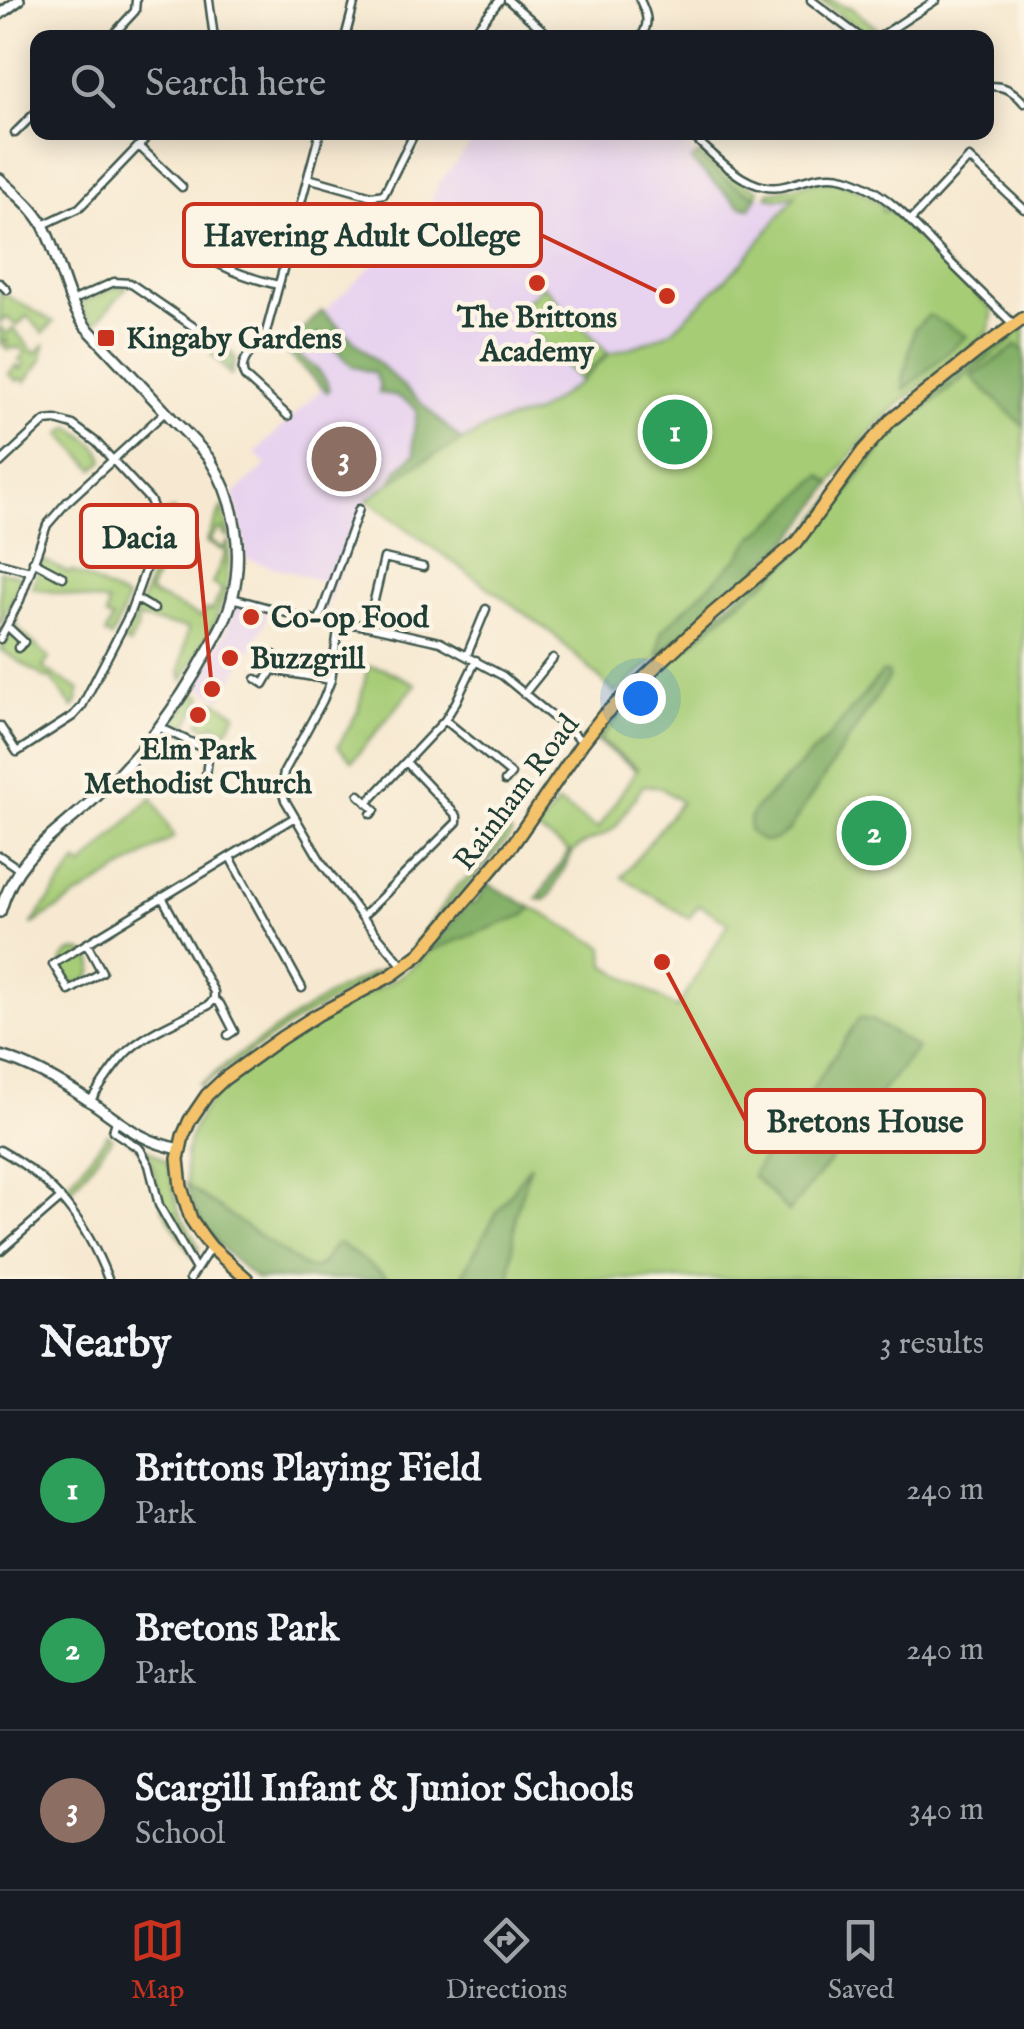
<!DOCTYPE html>
<style>
:root{--surface:#171b24;--page:#242831;--text:#f1f3f6;--muted:#9ea1a6;--line:#363941;--accent:#c8321e}
body{margin:0;font-family:"IM FELL English",serif;background:var(--page);color:var(--text)}
.you{position:absolute;left:640px;top:698px;width:35px;height:35px;margin:-25px;border:8px solid #fff;border-radius:50%;background:#1a73e8;box-shadow:0 0 0 15px #1a73e833}
.badge{display:grid;place-items:center;width:65px;height:65px;border-radius:50%;background:var(--accent);color:#fff;font-size:32px;font-weight:700}
.pin{position:absolute;translate:-50% -50%;border:5px solid #fff;box-shadow:0 2px 10px #0006}
.list{margin:0;padding:0;list-style:none}
h2{display:flex;justify-content:space-between;align-items:center;height:130px;margin:0;padding:0 40px;font-size:42px}
h2 small{font-size:32px;font-weight:400;color:var(--muted)}
.list li{display:grid;grid-template-columns:65px 1fr auto;gap:30px;align-items:center;box-sizing:border-box;height:160px;padding:0 40px;border-top:2px solid var(--line)}
.list b{display:block;font-size:38px;white-space:nowrap}
.list p{margin:0;font-size:32px;white-space:nowrap;color:var(--muted)}
.list em{font-size:32px;font-style:normal;color:var(--muted)}
.icon{flex:none;width:55px;height:55px;fill:none;stroke:currentColor;stroke-width:2;stroke-linecap:round;stroke-linejoin:round}
.map{position:relative;flex:none;width:1024px;height:1279px;overflow:hidden}
.search{position:absolute;background:var(--surface);box-shadow:0 5px 25px #0003;left:30px;right:30px;top:30px;height:110px;display:flex;align-items:center;gap:25px;box-sizing:border-box;padding:0 35px;border-radius:20px;color:var(--muted);font-size:38px}
.sheet{height:610px;background:var(--surface)}
nav{display:flex;justify-content:space-around;align-items:center;box-sizing:border-box;height:140px;border-top:2px solid var(--line);background:var(--surface);font-size:28px;color:var(--muted)}
nav a{display:grid;justify-items:center;gap:5px}
nav .on{color:var(--accent)}
.map>svg:first-child{display:block}
.built{fill:#e7d2ef}
.green{fill:#a6cc76;stroke:#628455;stroke-width:2.5}
.forest{fill:#84b067;stroke:#52764e;stroke-width:2.5}
.lines{fill:none;stroke-linecap:round;stroke-linejoin:round}
.minor-casing{stroke:#3f574c;stroke-width:11}
.tertiary-casing{stroke:#3f574c;stroke-width:14}
.primary-casing{stroke:#3f574c;stroke-width:16}
.minor{stroke:#fff;stroke-width:6}
.tertiary{stroke:#fff;stroke-width:9}
.primary{stroke:#f3c26a;stroke-width:11}
.poi-dot{fill:#c8321e;stroke:#fcf5e5;stroke-width:4}
.labels{text-anchor:middle;stroke-width:9;stroke-linejoin:round;paint-order:stroke}
.poi-label{font-size:30px;font-weight:bold;fill:#1f3d34;stroke:#fcf5e5;text-anchor:start}
.street-label{font-size:30px;fill:#1f3d34;stroke:#fcf5e5}
.leader{fill:none;stroke:#c8321e;stroke-width:4}
.callout-dot{fill:#c8321e;stroke:#fcf5e5;stroke-width:4}
.callout{fill:#fcf5e5;stroke:#c8321e;stroke-width:4}
.callout-label{font-size:32px;text-anchor:middle;font-weight:bold;fill:#1f3d34}
</style>
<div class="map">
<svg width="1024" height="1279" viewBox="0 0 1024 1279">
<rect width="100%" height="100%" fill="#fcf5e5"/>
<filter id="ink" filterUnits="userSpaceOnUse"><feTurbulence type="fractalNoise" baseFrequency=".01" numOctaves="2"/><feDisplacementMap in="SourceGraphic" scale="20" xChannelSelector="R" yChannelSelector="G"/><feConvolveMatrix kernelMatrix="1 2 1 2 8 2 1 2 1" color-interpolation-filters="sRGB"/></filter>
<filter id="wash" filterUnits="userSpaceOnUse"><feTurbulence type="fractalNoise" baseFrequency=".0048" numOctaves="4" result="noise"/><feDisplacementMap in="SourceGraphic" scale="40" xChannelSelector="R" yChannelSelector="G"/><feGaussianBlur stdDeviation="2.25" result="paint"/><feColorMatrix in="noise" values="0 0 0 0 0 0 0 0 0 0 0 0 0 0 0 0 0 1.4 0 .05"/><feComposite in="paint" operator="in"/></filter>
<g filter="url(#wash)">
<rect width="100%" height="100%" fill="#f7e9d1"/>
<!-- built -->
<path class="built" d="M480,133h190l56,47 18,11 13,5 22,3 18,-6 -54,69 -72,69 -26,12 -36,11 -29,28 -44,31 -41,11 -33,17 -50,26 -45,33 -43,114h-9l10,-32 -79,-23 -1,-17 -11,-48 33,-29 -12,-12 66,-64 -38,-40 132,-122 20,-23 -4,-3 7,-17z
M238,604l28,7 1,4 -4,12 -41,72 -28,-14 9,-16 3,-1 22,-40 -1,-6 7,-16z"/>
<!-- green -->
<path class="green" d="M820,0h11l16,8 2,-2 30,24 -7,4h-6z
M703,152l39,30 17,8 -2,6c-24,-9 -41,-25 -60,-41z
M819,181c26,-1 43,9 64,25l-2,3 3,3 3,-4 106,103 -4,21c-43,35 -93,69 -129,112 -26,32 -46,69 -74,100l-170,150 -63,-60 -186,-134 45,-33 50,-26 33,-17 41,-11 44,-31 29,-28 36,-11 27,-12 71,-69 53,-67 -17,4 -12,-2 2,-5z
M543,285l65,68 -29,27 -64,-67z
M118,286l9,1 -33,38 -12,-17 1,-6z
M0,292l54,30 -11,11 -16,-17 -10,10 -11,-9 -6,6z
M0,327l7,7 6,-6 22,26 9,-9 -2,15 -17,22 -4,-4 -4,3 -8,-7 8,-8 4,3 4,-4 -6,-5 6,-8 -6,-5 -3,2 -3,-2 -4,3 -5,-4 4,-5 -2,-2 -6,5z
M1024,327v952h-768c-16,-15 -36,-30 -49,-48 -6,-8 -9,-19 -13,-28 -39,-91 65,-149 131,-187 28,-17 61,-28 87,-49 21,-17 38,-42 56,-63l7,-1 13,-19 116,63 1,18 72,43 52,-85 -30,-18 -10,13 -67,-41 59,-75 -20,-14 -17,-3c-11,13 -18,29 -29,42 -11,12 -29,11 -43,26l-35,-23 21,-27 40,26 38,-59 -44,-32 26,-33 171,-150 84,-110 121,-100z
M70,427c13,8 31,19 34,34l-10,8 -33,-35z
M223,507l6,30 -5,-2 -1,-5h-5l-9,11 14,7 6,-7 -2,48 -13,34 -31,57 -3,-8 8,-44 -50,-9 -1,11 -8,15 -6,-4c14,-26 46,-100 40,-127l11,-4 4,14 -29,69 52,24 5,-8 6,2 10,-22 -10,-5 14,-32 -20,-10 15,-33z
M41,559l28,14 3,-2 55,28 -7,20 -9,19 -6,-4 7,-15 -6,-2 2,-14 -75,-15z
M0,571l18,4 3,4 -21,47z
M18,621l-1,7 32,30 -6,10 37,22 -3,6 1,4 -5,8 -23,-31 -3,2 -46,-29z
M368,666l17,3 31,15 -64,77 -14,-15 20,-35z
M194,692l9,5 -18,30 18,10 -2,4 -26,-11 -2,-4z
M215,701l21,12 -9,18 -13,-7 -6,4 -9,-5z
M152,797l22,40 -143,88 46,-63 5,5z
M507,830l5,4 -28,34 -36,38 -34,44 -2,-1 45,-63 26,-19z
M61 967a16 16 0 1 1 32 0a16 16 0 1 1-32 0Z
M389,966l-6,6 -85,48 -97,66 -2,-2 8,-4 20,-17 69,-47 41,-26z
M120,1130l47,32 12,50 20,36 -6,9 -30,-48 -13,-52 -30,-24z
M108,1134l4,4 -45,57 -4,-4z"/>
<!-- forest -->
<path class="forest" d="M697,155c19,16 36,32 60,41l-7,12 -10,-2 -49,-45z
M322,311l140,130 -50,26 -21,16 6,-13 18,-16c-5,-14 1,-29 2,-45 -11,-10 -24,-15 -38,-16l1,-8 -6,-12 -22,-7 -33,-32 -17,14 -3,8c15,10 24,17 31,33l-3,3 -44,-43z
M929,315l38,21 -63,54 -1,-9 11,-52z
M214,335l22,23 -5,17 -20,-21 2,-6 -7,-6z
M1010,335l3,4 -116,91 -40,49 -29,41 -6,-4 51,-71 19,-20 102,-80z
M1017,345l7,6v76l-52,-50z
M821,475l11,9 -27,38 -19,22 -128,112 3,-24 77,-74 15,-21 25,-20z
M820,519l5,5c-30,37 -68,64 -104,94 -44,37 -87,76 -121,122l37,28 -1,2 -44,-32 26,-33z
M887,672l2,4 -2,5 -98,149c-15,13 -27,17 -40,0l1,-12 4,-8 73,-71 55,-66z
M569,851l3,2 -22,43 -5,4 -8,-1z
M488,884l44,24 -7,7 -98,37 41,-48 7,-1z
M859,1018l13,2 45,28 -60,73 -49,-25z
M798,1105l42,23 -6,28 -45,56 -37,-37z
M531,1164l-15,48 -6,67h-50l36,-65z
M186,1185l117,81c22,10 20,-14 36,-23l50,36h-133c-31,-26 -60,-54 -70,-94z"/>
</g>
<g filter="url(#ink)">
<g class="lines">
<!-- minor casing -->
<g class="minor-casing">
<path id="minor" d="M209,0l5,38
M508,0l44,38
M640,0c7,15 10,22 1,38
M811,0l50,38
M110,38l25,-27 1,-11
M345,38l10,-38
M469,38l31,-38
M878,38l58,-38
M986,87c17,-3 28,4 38,16
M688,132c27,23 60,64 97,54 20,-5 39,-14 60,-8 41,11 74,52 102,81 22,22 44,43 66,65
M15,133l23,-23
M139,146l43,41
M308,178l64,18 12,-2 31,-62
M910,221l59,-63 55,51
M43,225l36,-17 73,-76
M194,249c27,19 52,28 84,36
M0,283l7,7
M72,301l42,-19 16,1 74,51
M288,416l-43,-39c-9,-15 10,-29 20,-41l55,-204
M0,463l45,-42 11,-1 17,5 23,17 54,58 9,21 -4,22 -26,72 -47,91 -9,10 -56,36 -17,-26
M33,561l30,16
M0,563l30,8
M135,598l19,11
M232,598l77,21 59,7 72,16 63,34 79,65
M319,620l40,-111
M339,623l-8,57 -8,20 -39,72 -3,15 4,13 37,63 40,54 41,49
M368,626l16,-68 39,9
M8,627l16,15 -6,6
M0,639l20,-39 27,-75 20,-23 98,-90
M467,655l19,-46
M272,670l2,-15
M256,679l8,5 8,-14 59,10
M524,694l29,-36
M445,720l66,54 -6,7
M161,728l48,23 -4,32
M359,795l16,15 -4,4
M367,803l78,-83 11,-18 20,-42
M0,856l19,13
M230,857l72,131
M362,917l95,-95v-6l-51,-54
M87,944l15,28 -33,19 -16,-27 242,-147
M214,999l6,5 14,27 -6,4
M90,1101c13,-17 24,-38 40,-52 22,-19 54,-31 79,-44l5,-6v-7l-52,-95
M116,1121l-3,10 27,18 9,16 10,40 36,63
M0,1150c54,30 86,72 108,129
M0,1251l61,-53
M190,1279l20,-31"/>
</g>
<!-- tertiary casing -->
<g class="tertiary-casing">
<path id="tertiary" d="M0,14l19,-14
M0,179c15,14 33,28 43,46 17,33 21,72 43,102 29,31 59,62 88,94 12,12 26,25 36,39 26,40 34,93 22,139 -5,20 -16,37 -26,55 -30,55 -60,94 -105,138 -41,42 -83,57 -101,120
M0,1056c32,9 64,28 91,46 31,21 50,40 89,47"/>
</g>
<!-- primary casing -->
<g class="primary-casing">
<path id="primary" d="M247,1279l-36,-32 -10,-13 -10,-15 -10,-32 -3,-28 5,-23 7,-16 17,-25 17,-16 57,-41 36,-23 75,-40 28,-21 93,-110 70,-102 21,-27 108,-101 84,-71 67,-92 28,-31 87,-69 46,-33"/>
</g>
<!-- minor -->
<use href="#minor" class="minor"/>
<!-- tertiary -->
<use href="#tertiary" class="tertiary"/>
<!-- primary -->
<use href="#primary" class="primary"/>
</g>
</g>
<!-- markers -->
<g class="poi-dot">
<circle cx="537" cy="283" r="10"/>
<rect x="96" y="328" width="20" height="20" rx="5"/>
<circle cx="251" cy="617" r="10"/>
<circle cx="230" cy="658" r="10"/>
<circle cx="198" cy="715" r="10"/>
</g>
<g class="labels">
<!-- poi labels -->
<g class="poi-label">
<text x="537" y="327" text-anchor="middle">The Brittons<tspan x="537" dy="34">Academy</tspan></text>
<text x="126" y="348">Kingaby Gardens</text>
<text x="271" y="627">Co-op Food</text>
<text x="250" y="668">Buzzgrill</text>
<text x="198" y="759" text-anchor="middle">Elm Park<tspan x="198" dy="34">Methodist Church</tspan></text>
</g>
<!-- street labels -->
<g class="street-label">
<text transform="translate(516 792) rotate(-53)" y="10">Rainham Road</text>
</g>
</g>
<!-- callouts -->
<path class="leader" d="M667 296L541 235M212 689L197 536M662 962L746 1121"/>
<g class="callout-dot">
<circle cx="667" cy="296" r="10"/>
<circle cx="212" cy="689" r="10"/>
<circle cx="662" cy="962" r="10"/>
</g>
<g class="callout">
<rect x="184" y="204" width="357" height="62" rx="10"/>
<rect x="81" y="505" width="116" height="62" rx="10"/>
<rect x="746" y="1090" width="238" height="62" rx="10"/>
</g>
<g class="callout-label">
<text x="362" y="246">Havering Adult College</text>
<text x="139" y="548">Dacia</text>
<text x="865" y="1132">Bretons House</text>
</g>
</svg>
<div class="you"></div>
<div class="pin badge" style="left:675px;top:432px;background:#2e9e5b">1</div>
<div class="pin badge" style="left:874px;top:833px;background:#2e9e5b">2</div>
<div class="pin badge" style="left:344px;top:459px;background:#8d6e63">3</div>
<div class="search"><svg class="icon" aria-label="search" viewBox="0 0 24 24"><circle cx="10" cy="10" r="6"/><path d="M15 15l6 6"/></svg>Search here</div>
</div>
<section class="sheet">
<h2>Nearby<small>3 results</small></h2>
<ul class="list">
<li><span class="badge" style="background:#2e9e5b">1</span><div><b>Brittons Playing Field</b><p>Park</p></div><em>240 m</em></li>
<li><span class="badge" style="background:#2e9e5b">2</span><div><b>Bretons Park</b><p>Park</p></div><em>240 m</em></li>
<li><span class="badge" style="background:#8d6e63">3</span><div><b>Scargill Infant &amp; Junior Schools</b><p>School</p></div><em>340 m</em></li>
</ul>
</section>
<nav>
<a class="on"><svg class="icon" aria-label="map" viewBox="0 0 24 24"><path d="M3 6l6-2 6 2 6-2v14l-6 2-6-2-6 2zM9 4v14M15 6v14"/></svg>Map</a>
<a><svg class="icon" aria-label="directions" viewBox="0 0 24 24"><path d="M12 3l9 9-9 9-9-9zM9 14v-3h6M13 9l2 2-2 2"/></svg>Directions</a>
<a><svg class="icon" aria-label="saved" viewBox="0 0 24 24"><path d="M7 4h10v16l-5-4-5 4z"/></svg>Saved</a>
</nav>
